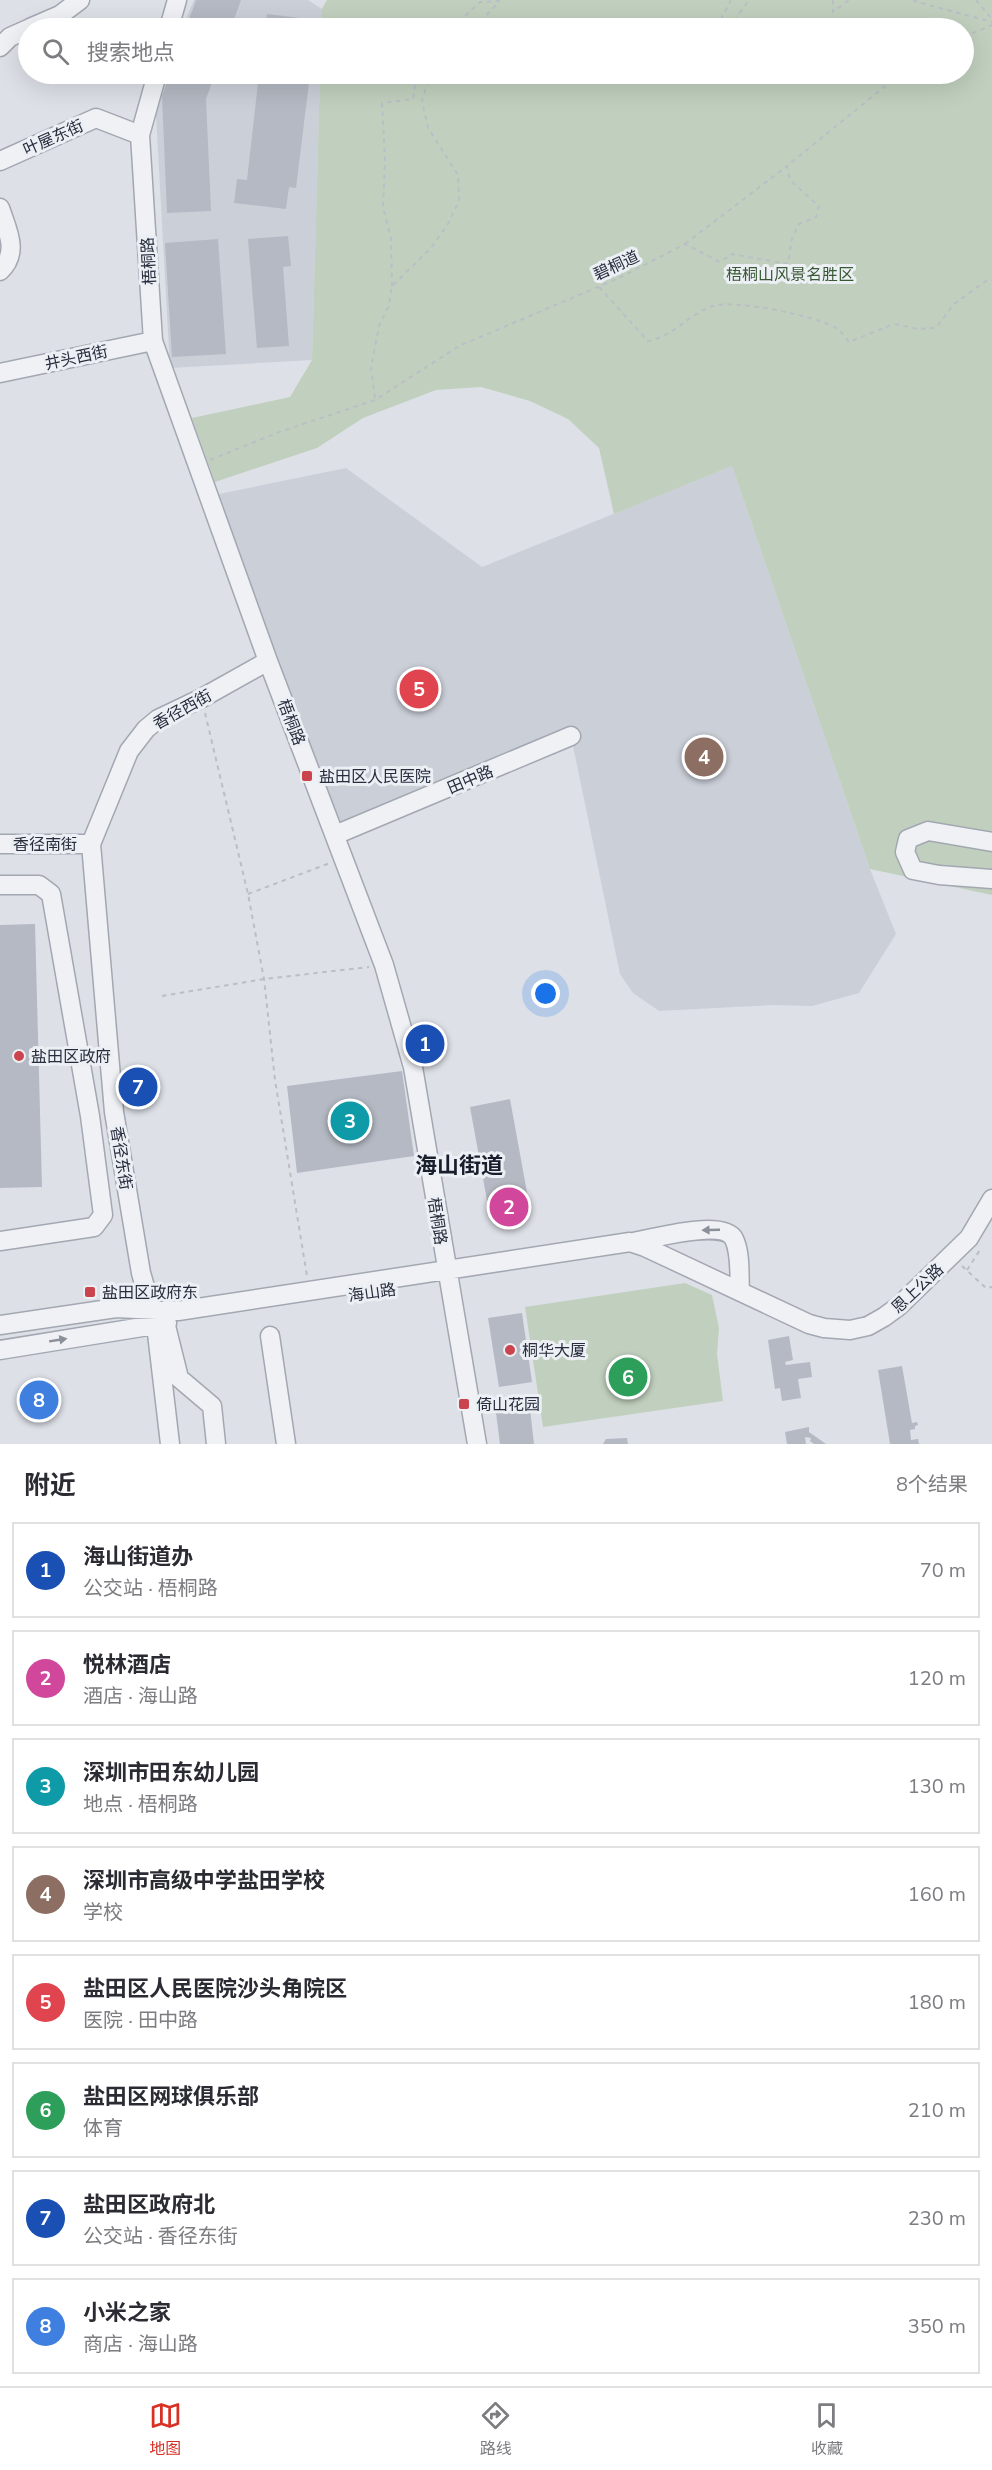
<!DOCTYPE html>
<html lang="zh">
<meta charset="utf-8">
<style>
:root{--surface:#fff;--page:#f7f7f7;--text:#2b2b33;--muted:#7c7c81;--line:#e1e1e2;--accent:#d93025}
body{margin:0;font-family:"Nunito Sans","Noto Sans SC",sans-serif;background:var(--page);color:var(--text)}
.you{position:absolute;left:546px;top:994px;width:21px;height:21px;margin:-15px;border:4px solid #fff;border-radius:50%;background:#1a73e8;box-shadow:0 0 0 9px #1a73e833}
.badge{display:grid;place-items:center;width:39px;height:39px;border-radius:50%;background:var(--accent);color:#fff;font-size:20px;font-weight:700}
.pin{position:absolute;translate:-50% -50%;border:3px solid #fff;box-shadow:0 2px 6px #0006}
.list{margin:0;padding:0;list-style:none}
h2{display:flex;justify-content:space-between;align-items:center;height:78px;margin:0;padding:0 24px;font-size:26px}
h2 small{font-size:20px;font-weight:400;color:var(--muted)}
.list li{display:grid;grid-template-columns:39px 1fr auto;gap:18px;align-items:center;box-sizing:border-box;height:96px;margin:0 12px 12px;padding:0 12px;border:2px solid var(--line);border-radius:0px}
.list b{display:block;font-size:22px;white-space:nowrap}
.list p{margin:0;font-size:20px;white-space:nowrap;color:var(--muted)}
.list em{font-size:20px;font-style:normal;color:var(--muted)}
.icon{flex:none;width:33px;height:33px;fill:none;stroke:currentColor;stroke-width:2;stroke-linecap:round;stroke-linejoin:round}
.map{position:relative;flex:none;width:992px;height:1444px;overflow:hidden}
.search{position:absolute;background:var(--surface);box-shadow:0 6px 24px #0002;left:18px;right:18px;top:18px;height:66px;display:flex;align-items:center;gap:15px;box-sizing:border-box;padding:0 21px;border-radius:33px;color:var(--muted);font-size:22px}
.sheet{height:942px;background:var(--surface)}
nav{display:flex;justify-content:space-around;align-items:center;box-sizing:border-box;height:84px;border-top:2px solid var(--line);background:var(--surface);font-size:16px;color:var(--muted)}
nav a{display:grid;justify-items:center;gap:3px}
nav .on{color:var(--accent)}
.map>svg:first-child{display:block}
.built{fill:#cbcfd8}
.green{fill:#c1d0be}
.building{fill:#b4b9c3}
.lines{fill:none;stroke-linecap:round;stroke-linejoin:round}
.minor-casing{stroke:#a3a7b1;stroke-width:21}
.path{stroke:#bbbec5;stroke-width:2;stroke-dasharray:4.5 4.5;stroke-linecap:butt}
.minor{stroke:#eff1f5;stroke-width:18}
.oneway{fill:#8b8f99}
.poi-dot{fill:#cb434c;stroke:#eceff4;stroke-width:2}
.labels{text-anchor:middle;stroke-width:6;stroke-linejoin:round;paint-order:stroke}
.street-label{font-size:16px;fill:#272d3d;stroke:#eceff4}
.park-label{font-size:16px;fill:#385834;stroke:#eceff4}
.poi-label{font-size:16px;fill:#272d3d;stroke:#eceff4;text-anchor:start}
.district-label{font-size:22px;font-weight:bold;fill:#191e2d;stroke:#eceff4}
</style>
<div class="map">
<svg width="992" height="1444" viewBox="0 0 992 1444">
<rect width="100%" height="100%" fill="#dde0e7"/>
<!-- built -->
<path class="built" d="M194,0h114l14,9 -1,19h-139z
M165,74h155l-8,286 -142,8 -15,-271z
M732,466l138,403 26,65 -37,59 -47,13 -39,-1 -114,6 -26,-18 -13,-19 -49,-238 -236,99 -126,-339 137,-28 136,99z"/>
<!-- green -->
<path class="green" d="M327,0h665v895l-122,-26 -138,-403 -118,48 -15,-66 -31,-29 -38,-18 -49,-14 -45,3 -73,28 -46,30 -102,34 -23,-64 98,-21 22,-37 8,-286h644v-46h-643l1,-19z
M685,1283l27,12 7,33 -2,26 6,47 -180,26 -18,-120z"/>
<!-- building -->
<path class="building" d="M196,0h45l-10,28h-45z
M267,14l49,6 -1,8h-50z
M170,74h45l-9,25 5,112 -44,2 -5,-117z
M259,74h51l-14,114 -7,-1 -3,22 -52,-6 3,-24 10,1z
M288,236l3,30 -8,1 6,79 -32,2 -9,-109z
M218,239l8,115 -54,3 -7,-114z
M35,924l7,263 -42,1v-263z
M402,1071l12,85 -117,17 -10,-87z
M510,1099l20,110 -40,8 -20,-110z
M522,1313l10,69 -33,5 -11,-69z
M789,1336l4,24 -8,2 1,3 24,-3 2,15 -14,2 3,19 -19,3 -2,-13 -5,1 -7,-49z
M902,1366l10,57 5,-1 1,3 -3,1v3l-5,1 1,10 7,-1 1,5h-29l-12,-74z
M530,1409l4,35h-34l-4,-31z
M809,1427v5l17,12h-12l-4,-3 1,-3 -6,-1 1,7h-19l-2,-12z
M627,1438l1,6h-25l3,-5z"/>
<g class="lines">
<!-- minor casing -->
<g class="minor-casing">
<path id="minor" d="M30,28l30,-13 20,-15
M169,28l8,-28
M0,47l10,-10 18,-8
M157,74l-17,61 13,206 115,320 116,304 29,102 64,377
M0,161l96,-43 44,17
M0,208c7,22 20,44 0,63
M0,373l153,-32
M335,835l236,-99
M992,842l-64,-11 -20,8 -3,13 8,18 26,5 53,4
M0,844h91
M0,885h39l12,9 39,222 13,99 -9,12 -94,14
M634,1242c20,-4 90,-23 100,-3 7,14 5,37 6,52
M165,1322l14,56 33,28 4,38
M0,1325l116,-17 62,3 452,-69 15,5 164,77 15,4 26,2 18,-4 16,-9 15,-11 70,-68 23,-39
M270,1336l16,108
M0,1350l167,-27
M170,1444l-14,-119 -15,-52 -27,-161 -23,-268 38,-93 17,-22 12,-10 44,-21 66,-37"/>
</g>
<!-- path -->
<path class="path" d="M833,0v12l16,-12
M915,0l-1,1 78,21
M976,0l16,19
M452,28l28,-26 20,-1
M474,28l25,-26
M722,28l-2,-7 11,-21
M729,28l20,-28
M964,37l28,-12
M685,244l102,-78
M392,286l-1,-47 -8,-32 2,-48 -3,-56 31,-4 4,-25
M599,287l49,54c27,-5 40,-27 65,-35 21,-7 104,10 123,22 5,3 9,9 13,14l45,-18 24,5 18,-1 18,-24 32,-23 6,-1
M375,398l-4,-30 8,-42 10,-21 3,-19 39,-38 17,-24 11,-23 -1,-26 -30,-47 -6,-27 8,-27
M210,460l69,-28 96,-32 84,-54 160,-68 66,-34 35,18 12,-8 56,10 4,-26 7,-14 17,-7 3,-11 -29,-26 -3,-14 113,-92
M205,713l43,181 16,85 11,101 32,196
M248,894l82,-31
M162,996l102,-17 105,-12
M962,1266l24,22 6,-1
M967,1270l13,-20"/>
<!-- minor -->
<use href="#minor" class="minor"/>
</g>
<!-- one-way arrows -->
<defs><path id="oneway-solid" d="M-6-.8H1V-3.2L6.5 0L1 3.2V.8H-6Z" transform="scale(1.5)"/></defs>
<g class="oneway">
<use href="#oneway-solid" transform="translate(711 1230) rotate(178)"/>
<use href="#oneway-solid" transform="translate(58 1340) rotate(-9)"/>
</g>
<!-- markers -->
<g class="poi-dot">
<rect x="301" y="770" width="12" height="12" rx="3"/>
<circle cx="19" cy="1056" r="6"/>
<rect x="84" y="1286" width="12" height="12" rx="3"/>
<circle cx="510" cy="1350" r="6"/>
<rect x="458" y="1398" width="12" height="12" rx="3"/>
</g>
<g class="labels">
<!-- street labels -->
<g class="street-label">
<text transform="translate(53 137) rotate(-24)" y="6">叶屋东街</text>
<text transform="translate(148 261) rotate(-93)" y="6">梧桐路</text>
<text transform="translate(616 265) rotate(-25)" y="6">碧桐道</text>
<text transform="translate(76 357) rotate(-12)" y="6">井头西街</text>
<text transform="translate(182 709) rotate(-29)" y="6">香径西街</text>
<text transform="translate(292 722) rotate(69)" y="6">梧桐路</text>
<text transform="translate(470 779) rotate(-23)" y="6">田中路</text>
<text x="45" y="850">香径南街</text>
<text transform="translate(122 1158) rotate(81)" y="6">香径东街</text>
<text transform="translate(438 1221) rotate(81)" y="6">梧桐路</text>
<text transform="translate(917 1288) rotate(-43)" y="6">恩上公路</text>
<text transform="translate(372 1292) rotate(-8)" y="6">海山路</text>
</g>
<!-- park labels -->
<g class="park-label">
<text x="790" y="280">梧桐山风景名胜区</text>
</g>
<!-- poi labels -->
<g class="poi-label">
<text x="319" y="782">盐田区人民医院</text>
<text x="31" y="1062">盐田区政府</text>
<text x="102" y="1298">盐田区政府东</text>
<text x="522" y="1356">桐华大厦</text>
<text x="476" y="1410">倚山花园</text>
</g>
<!-- district labels -->
<g class="district-label">
<text x="459" y="1173">海山街道</text>
</g>
</g>
</svg>
<div class="you"></div>
<div class="pin badge" style="left:425px;top:1044px;background:#1a4fb4">1</div>
<div class="pin badge" style="left:509px;top:1207px;background:#d1479c">2</div>
<div class="pin badge" style="left:350px;top:1121px;background:#0f9aa8">3</div>
<div class="pin badge" style="left:704px;top:757px;background:#8d6e63">4</div>
<div class="pin badge" style="left:419px;top:689px;background:#e0444e">5</div>
<div class="pin badge" style="left:628px;top:1377px;background:#2e9e5b">6</div>
<div class="pin badge" style="left:138px;top:1087px;background:#1a4fb4">7</div>
<div class="pin badge" style="left:39px;top:1400px;background:#3f7fe0">8</div>
<div class="search"><svg class="icon" aria-label="search" viewBox="0 0 24 24"><circle cx="10" cy="10" r="6"/><path d="M15 15l6 6"/></svg>搜索地点</div>
</div>
<section class="sheet">
<h2>附近<small>8个结果</small></h2>
<ul class="list">
<li><span class="badge" style="background:#1a4fb4">1</span><div><b>海山街道办</b><p>公交站 · 梧桐路</p></div><em>70 m</em></li>
<li><span class="badge" style="background:#d1479c">2</span><div><b>悦林酒店</b><p>酒店 · 海山路</p></div><em>120 m</em></li>
<li><span class="badge" style="background:#0f9aa8">3</span><div><b>深圳市田东幼儿园</b><p>地点 · 梧桐路</p></div><em>130 m</em></li>
<li><span class="badge" style="background:#8d6e63">4</span><div><b>深圳市高级中学盐田学校</b><p>学校</p></div><em>160 m</em></li>
<li><span class="badge" style="background:#e0444e">5</span><div><b>盐田区人民医院沙头角院区</b><p>医院 · 田中路</p></div><em>180 m</em></li>
<li><span class="badge" style="background:#2e9e5b">6</span><div><b>盐田区网球俱乐部</b><p>体育</p></div><em>210 m</em></li>
<li><span class="badge" style="background:#1a4fb4">7</span><div><b>盐田区政府北</b><p>公交站 · 香径东街</p></div><em>230 m</em></li>
<li><span class="badge" style="background:#3f7fe0">8</span><div><b>小米之家</b><p>商店 · 海山路</p></div><em>350 m</em></li>
</ul>
</section>
<nav>
<a class="on"><svg class="icon" aria-label="map" viewBox="0 0 24 24"><path d="M3 6l6-2 6 2 6-2v14l-6 2-6-2-6 2zM9 4v14M15 6v14"/></svg>地图</a>
<a><svg class="icon" aria-label="directions" viewBox="0 0 24 24"><path d="M12 3l9 9-9 9-9-9zM9 14v-3h6M13 9l2 2-2 2"/></svg>路线</a>
<a><svg class="icon" aria-label="saved" viewBox="0 0 24 24"><path d="M7 4h10v16l-5-4-5 4z"/></svg>收藏</a>
</nav>
